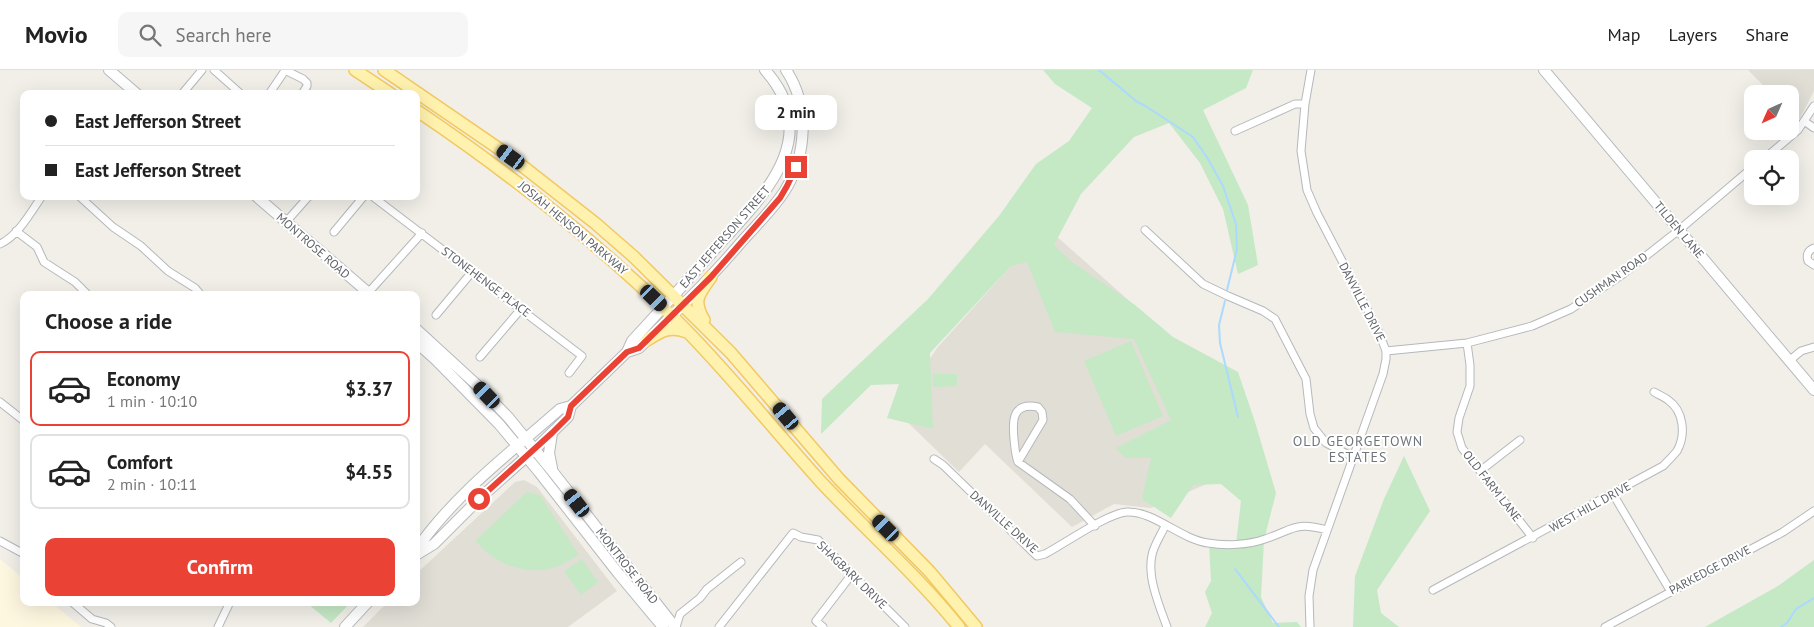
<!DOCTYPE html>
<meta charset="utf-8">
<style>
:root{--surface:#fff;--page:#f6f6f6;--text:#222;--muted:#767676;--line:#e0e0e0;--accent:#ea4335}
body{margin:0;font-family:"PT Sans",sans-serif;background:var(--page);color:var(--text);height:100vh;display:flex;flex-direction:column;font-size:19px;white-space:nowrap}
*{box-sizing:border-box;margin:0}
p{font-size:16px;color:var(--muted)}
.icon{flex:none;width:28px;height:28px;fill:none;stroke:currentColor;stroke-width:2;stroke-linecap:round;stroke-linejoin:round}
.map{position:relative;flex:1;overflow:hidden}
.drawer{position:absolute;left:20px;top:221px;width:400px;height:315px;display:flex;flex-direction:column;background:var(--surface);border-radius:10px;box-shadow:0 5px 20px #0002}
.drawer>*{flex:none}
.hud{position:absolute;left:20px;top:20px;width:400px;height:110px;border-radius:10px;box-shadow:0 5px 20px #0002;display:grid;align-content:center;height:110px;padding:0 25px;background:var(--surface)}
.needle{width:32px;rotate:225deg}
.tools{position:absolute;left:1744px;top:15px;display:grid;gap:10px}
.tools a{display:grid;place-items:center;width:55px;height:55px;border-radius:10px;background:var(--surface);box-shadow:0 5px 20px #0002;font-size:25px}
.end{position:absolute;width:22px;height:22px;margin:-11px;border:6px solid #ea4335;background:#fff;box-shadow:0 0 0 2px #fff}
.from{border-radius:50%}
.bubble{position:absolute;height:35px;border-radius:10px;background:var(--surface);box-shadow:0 5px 20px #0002;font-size:16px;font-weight:700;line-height:35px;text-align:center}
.car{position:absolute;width:15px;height:30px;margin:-15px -8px;border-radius:6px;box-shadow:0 0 4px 1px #0007;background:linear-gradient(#222 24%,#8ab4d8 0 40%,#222 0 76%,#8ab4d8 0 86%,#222 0)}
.hud b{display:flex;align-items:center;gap:18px;height:48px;font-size:19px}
.hud b+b{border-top:1px solid var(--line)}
.hud i{width:12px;height:12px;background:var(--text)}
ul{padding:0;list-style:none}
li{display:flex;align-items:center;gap:15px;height:75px;margin:0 10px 8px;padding:0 15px;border:2px solid var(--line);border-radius:10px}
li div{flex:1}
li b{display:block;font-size:19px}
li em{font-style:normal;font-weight:700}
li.selected{border-color:var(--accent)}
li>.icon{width:45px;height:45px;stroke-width:1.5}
h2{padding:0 25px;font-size:22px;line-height:60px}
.button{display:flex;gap:10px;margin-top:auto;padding:10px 25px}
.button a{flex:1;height:58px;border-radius:10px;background:var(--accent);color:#fff;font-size:20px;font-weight:700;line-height:58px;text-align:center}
header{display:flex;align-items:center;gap:30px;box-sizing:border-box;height:70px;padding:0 25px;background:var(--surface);border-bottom:1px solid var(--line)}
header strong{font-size:24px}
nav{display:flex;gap:28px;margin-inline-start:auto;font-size:18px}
.search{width:350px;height:45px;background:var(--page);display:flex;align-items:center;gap:12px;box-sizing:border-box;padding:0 18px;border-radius:10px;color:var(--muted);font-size:19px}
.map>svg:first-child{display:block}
.commercial{fill:#fef7e0}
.education{fill:#e1ded6}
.green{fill:#c5e8c5}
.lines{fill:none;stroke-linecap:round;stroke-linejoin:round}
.stream{stroke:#aadaff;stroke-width:2}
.street-casing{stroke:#b5b8bc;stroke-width:9}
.secondary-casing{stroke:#b6babf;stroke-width:12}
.primary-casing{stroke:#f2c960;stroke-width:14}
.street{stroke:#fff;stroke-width:7}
.secondary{stroke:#fff;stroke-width:10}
.primary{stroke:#fff2af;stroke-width:11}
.route{stroke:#ea4335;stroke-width:6}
.labels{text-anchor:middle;stroke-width:4;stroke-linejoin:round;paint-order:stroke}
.street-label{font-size:12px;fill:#5f6368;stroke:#fff}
.neighbourhood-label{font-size:14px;letter-spacing:1px;fill:#70757a;stroke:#fff}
</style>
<header>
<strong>Movio</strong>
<div class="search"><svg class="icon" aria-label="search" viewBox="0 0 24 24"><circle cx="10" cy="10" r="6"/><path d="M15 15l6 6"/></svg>Search here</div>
<nav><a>Map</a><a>Layers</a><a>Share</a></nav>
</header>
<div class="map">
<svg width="1814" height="557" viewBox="0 0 1814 557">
<rect width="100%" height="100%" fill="#f1efe8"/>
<path class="commercial" d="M0,489l24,20v23l28,1 29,24h-81z"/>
<path class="education" d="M1748,0h66v21l-15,29 -9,-9v-17h-18z
M1046,157l185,164 -1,83 -79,34 -37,-4 -42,23 -87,-83 -26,28 -63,-61 41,-63z
M524,410l13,7 80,104 -49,36h-205l24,-24 29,-1v-28l99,-92z"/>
<path class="green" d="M1043,0h210l-7,18 -43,22 45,95 10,60 -20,9 -15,-65 -23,-46 -31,-40 -35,14 -53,57 -27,51 18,17 63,43 38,32 65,35 17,50 21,71 -12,47 -3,57 12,26 24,-1 4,5h-96l7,-14 -7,-21 6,-11 -2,-38 27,1 5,-43 -20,-17 -28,1 -22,33 -29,-19 9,-41h-26l-9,-10 55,-28 -37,-81 -79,-7 -28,-70 -16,4 -81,87 3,76 -46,-11 12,-34 -28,1 -50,49 1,-35 106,-100 71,-83 37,-52 33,-23 23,-33 -37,-24z
M1131,271l32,75 -47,20 -32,-75z
M933,304h24v12l-24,1z
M1404,386l26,55 -53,79 4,23 18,14h-46l2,-51 29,-77z
M527,422l13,3 39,60c-6,3 -12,7 -18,10 -20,10 -50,5 -68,-8 -7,-4 -12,-11 -18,-16z
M582,489l16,23 -17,13 -17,-24z
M1814,490v67h-109l73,-41z
M307,533h43l-19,20z"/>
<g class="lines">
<path class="stream" d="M1099,0l37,31 11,6 46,30 15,22 15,27 13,38 1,25 -10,41
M1225,231l-6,24 1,18 18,74
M1235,499l44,58
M1781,557l6,-4 9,-14 18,-11"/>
<defs>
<path id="street" d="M214,0l27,24
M182,24l20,-24
M269,24l15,-22 3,-1 16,8 4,4v3l-5,8
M1804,51l10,7
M1235,61l60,-27h10
M1764,89l34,-29 16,-24
M79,126l34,31 28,19 27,25 27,17 6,7
M372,126l210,160 -13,17
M286,152l23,-26
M1145,160l58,54 25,12 35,15 12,8 31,60 4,35 4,14 12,15 27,14
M16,161l21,16 7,15 31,20 13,13
M334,162l30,-36
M0,174c18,-8 31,-32 42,-48
M1814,178c-6,2 -8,7 -6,13l6,4
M368,223l54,-60
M436,245l36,-43
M1467,273l3,22v21l-11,32 -2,14 5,16 71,90
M1386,281l81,-8 65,-17 39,-17 52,-35 56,-44 73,-62
M480,287l41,-48
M1789,291l12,-10 13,-4
M0,332l24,19
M934,389l9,6 94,91 8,-2c19,-10 63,-41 82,-42 27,-1 53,27 81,31 18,3 40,2 57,-4 28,-9 29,-18 62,-9
M1018,392l25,-42 -1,-8 -4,-5c-25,-5 -26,12 -24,32 1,9 1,15 4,23l52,37 25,27
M1480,401l40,-31
M1613,424l58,98
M1165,456c-4,9 -11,19 -13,29 -5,22 7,50 15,72
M0,471l24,13
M1433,520l230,-124c5,-5 10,-10 14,-15 9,-16 7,-40 -9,-51 -4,-3 -9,-5 -14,-8
M72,532l20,17 14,4 5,4
M218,557l12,-25
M676,557l4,-13 20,-16 7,-9 34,-27
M719,557l74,-94 8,4 17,3 87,87
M823,557l-7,-6 36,-47
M1310,557l-1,-31 4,-26 70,-196 3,-15v-8l-8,-21 -61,-117 -10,-23 -6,-39 4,-47 6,-34
M1605,557l178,-95 31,-21"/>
<path id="secondary" d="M109,0l28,24
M1544,0l270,320
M256,126l115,99
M416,259l61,56 31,32 45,55 122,155
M416,272l19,17 64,65 40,48 79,101 45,54
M627,282l12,-4c34,-33 67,-65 98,-101 15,-18 34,-35 47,-55 23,-36 26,-86 2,-122
M552,363l-3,20 3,15
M416,480c39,-56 94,-97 144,-141l11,-3 56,-54 5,-11c28,-30 56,-61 84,-93 45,-50 110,-110 49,-178
M416,485l18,-11 45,-45 56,-50 33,-32 3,-11
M345,557l23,-25"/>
<path id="primary" d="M355,0l36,24
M384,0l127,87 84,66 39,34 97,96 108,126 91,93 46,55
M416,40c92,62 180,131 259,209 52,51 97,109 146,163 46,49 96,93 138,145
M704,250c-12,-20 -5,-26 7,-43
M647,270c16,-10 23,-14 40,-8"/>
</defs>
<use href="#street" class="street-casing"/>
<use href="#secondary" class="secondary-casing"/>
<use href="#primary" class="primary-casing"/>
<use href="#street" class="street"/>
<use href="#secondary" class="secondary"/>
<use href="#primary" class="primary"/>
</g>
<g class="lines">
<path class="route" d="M479,429l73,-66 16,-16 3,-11 56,-54 12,-4 72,-71 69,-79 7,-12 9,-19"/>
</g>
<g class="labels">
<g class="street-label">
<text transform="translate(573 158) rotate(40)" y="4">JOSIAH HENSON PARKWAY</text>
<text transform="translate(1679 160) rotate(50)" y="4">TILDEN LANE</text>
<text transform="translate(725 167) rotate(-49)" y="4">EAST JEFFERSON STREET</text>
<text transform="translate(313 176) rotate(41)" y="4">MONTROSE ROAD</text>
<text transform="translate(1611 210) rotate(-35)" y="4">CUSHMAN ROAD</text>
<text transform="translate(486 212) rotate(37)" y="4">STONEHENGE PLACE</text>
<text transform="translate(1362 232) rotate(63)" y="4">DANVILLE DRIVE</text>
<text transform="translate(1492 416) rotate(52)" y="4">OLD FARM LANE</text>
<text transform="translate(1590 437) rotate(-29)" y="4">WEST HILL DRIVE</text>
<text transform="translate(1004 452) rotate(42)" y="4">DANVILLE DRIVE</text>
<text transform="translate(627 496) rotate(52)" y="4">MONTROSE ROAD</text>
<text transform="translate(1710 500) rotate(-28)" y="4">PARKEDGE DRIVE</text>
<text transform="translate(852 505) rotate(44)" y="4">SHAGBARK DRIVE</text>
</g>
<g class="neighbourhood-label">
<text x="1358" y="376">OLD GEORGETOWN<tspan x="1358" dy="16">ESTATES</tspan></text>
</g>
</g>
</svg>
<div class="tools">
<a><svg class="needle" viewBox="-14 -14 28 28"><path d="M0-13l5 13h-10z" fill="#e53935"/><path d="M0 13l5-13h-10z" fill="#767676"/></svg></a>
<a><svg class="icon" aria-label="locate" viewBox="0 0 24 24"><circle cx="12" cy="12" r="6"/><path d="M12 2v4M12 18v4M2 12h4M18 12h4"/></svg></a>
</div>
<i class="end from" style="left:479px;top:429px"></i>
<i class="end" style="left:796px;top:97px"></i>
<div class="bubble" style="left:755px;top:25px;width:82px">2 min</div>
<i class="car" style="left:511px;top:87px;rotate:306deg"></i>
<i class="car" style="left:654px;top:228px;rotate:134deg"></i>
<i class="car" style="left:487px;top:325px;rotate:316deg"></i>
<i class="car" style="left:786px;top:346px;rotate:320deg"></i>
<i class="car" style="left:577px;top:433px;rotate:322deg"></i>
<i class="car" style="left:886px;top:458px;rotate:315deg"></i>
<div class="hud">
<b><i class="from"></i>East Jefferson Street</b>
<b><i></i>East Jefferson Street</b>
</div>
<section class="drawer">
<h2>Choose a ride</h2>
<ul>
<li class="selected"><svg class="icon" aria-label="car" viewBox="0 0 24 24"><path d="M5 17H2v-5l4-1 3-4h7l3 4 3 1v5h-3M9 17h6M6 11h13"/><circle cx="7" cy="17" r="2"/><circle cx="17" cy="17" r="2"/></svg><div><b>Economy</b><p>1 min · 10:10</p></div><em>$3.37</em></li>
<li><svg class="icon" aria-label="car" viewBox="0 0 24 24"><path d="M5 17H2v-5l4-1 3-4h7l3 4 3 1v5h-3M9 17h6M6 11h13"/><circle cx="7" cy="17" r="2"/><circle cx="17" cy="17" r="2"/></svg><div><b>Comfort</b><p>2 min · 10:11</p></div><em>$4.55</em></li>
</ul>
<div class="button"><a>Confirm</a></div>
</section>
</div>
